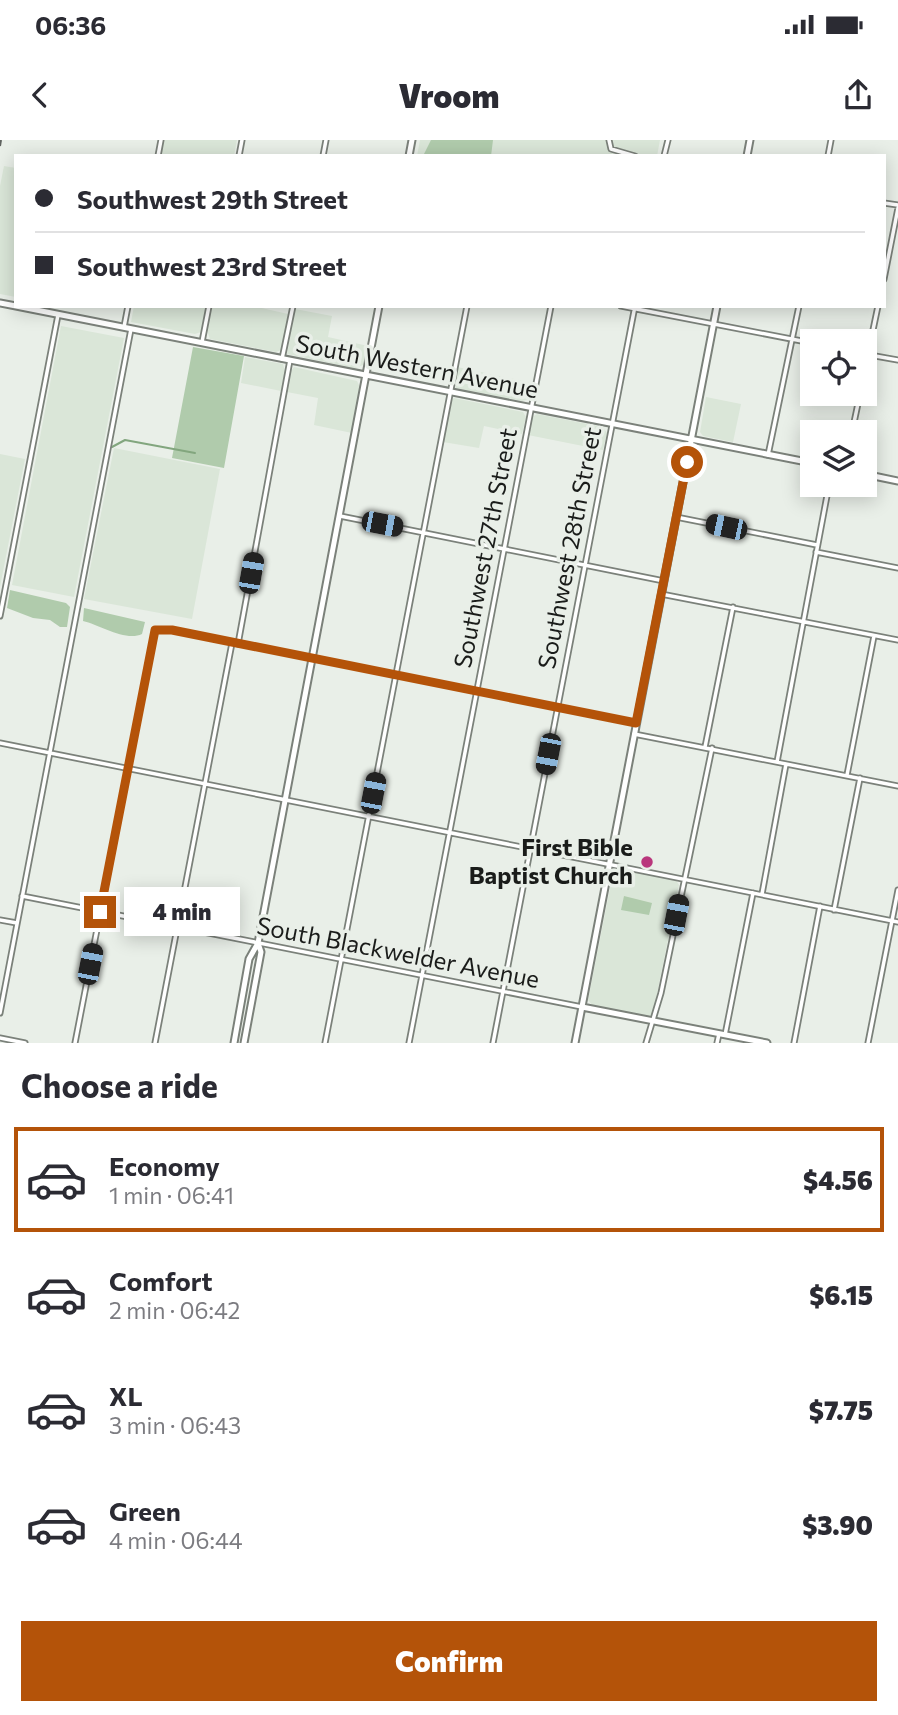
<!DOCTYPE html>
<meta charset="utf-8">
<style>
:root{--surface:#fff;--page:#f2f2f3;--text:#2b2b33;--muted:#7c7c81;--line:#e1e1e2;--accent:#b45309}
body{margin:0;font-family:Commissioner,sans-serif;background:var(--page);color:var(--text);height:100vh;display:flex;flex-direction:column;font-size:26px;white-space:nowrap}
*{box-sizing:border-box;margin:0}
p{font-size:23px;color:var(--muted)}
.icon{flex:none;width:38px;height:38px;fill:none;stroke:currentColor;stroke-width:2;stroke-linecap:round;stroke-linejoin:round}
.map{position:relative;height:903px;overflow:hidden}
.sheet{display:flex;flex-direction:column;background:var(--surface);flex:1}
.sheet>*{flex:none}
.banner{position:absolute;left:14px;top:14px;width:872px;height:154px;border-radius:0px;box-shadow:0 4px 18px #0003;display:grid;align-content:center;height:154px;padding:0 21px;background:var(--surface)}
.tools{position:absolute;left:800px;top:189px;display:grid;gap:14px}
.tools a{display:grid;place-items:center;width:77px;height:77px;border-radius:0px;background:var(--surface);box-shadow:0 4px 18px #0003;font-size:35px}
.end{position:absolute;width:32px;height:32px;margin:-16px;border:9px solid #b45309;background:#fff;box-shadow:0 0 0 4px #fff}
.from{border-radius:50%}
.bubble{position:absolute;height:49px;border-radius:0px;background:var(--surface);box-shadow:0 4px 18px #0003;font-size:23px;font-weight:800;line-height:49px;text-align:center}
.car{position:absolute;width:21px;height:42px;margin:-21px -10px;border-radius:9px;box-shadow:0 0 5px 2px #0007;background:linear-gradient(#222 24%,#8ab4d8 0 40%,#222 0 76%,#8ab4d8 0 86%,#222 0)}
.banner b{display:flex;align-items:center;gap:24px;height:66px;font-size:26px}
.banner b+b{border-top:2px solid var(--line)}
.banner i{width:18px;height:18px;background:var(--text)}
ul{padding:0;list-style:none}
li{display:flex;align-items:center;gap:21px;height:105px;margin:0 14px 10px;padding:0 7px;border:4px solid transparent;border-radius:0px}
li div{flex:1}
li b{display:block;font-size:26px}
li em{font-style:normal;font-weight:800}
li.active{border-color:var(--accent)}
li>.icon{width:63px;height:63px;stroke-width:1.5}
h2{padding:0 21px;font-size:32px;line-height:84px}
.action{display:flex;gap:14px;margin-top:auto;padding:14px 21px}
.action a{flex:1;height:80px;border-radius:0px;background:var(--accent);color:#fff;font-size:28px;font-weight:800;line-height:80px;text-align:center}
.status{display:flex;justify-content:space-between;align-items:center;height:49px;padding:0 35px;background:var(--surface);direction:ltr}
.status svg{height:19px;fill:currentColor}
header{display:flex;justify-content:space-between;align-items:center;height:91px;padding:0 21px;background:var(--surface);font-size:32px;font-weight:800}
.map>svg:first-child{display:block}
.built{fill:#dae6d8}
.green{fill:#b0cbac}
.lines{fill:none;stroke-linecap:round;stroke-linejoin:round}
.stream{stroke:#82a67e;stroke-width:2}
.street-casing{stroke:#7b817a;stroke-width:7}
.secondary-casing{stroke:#7b817a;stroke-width:9}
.street{stroke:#fff;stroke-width:3.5}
.secondary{stroke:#fff;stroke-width:5}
.rail{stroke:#606460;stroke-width:2;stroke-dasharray:10 5;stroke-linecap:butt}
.route{stroke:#b45309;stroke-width:9}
.poi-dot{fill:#b9367c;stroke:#e9efe8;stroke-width:2.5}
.labels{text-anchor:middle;stroke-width:7;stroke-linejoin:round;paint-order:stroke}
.street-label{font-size:24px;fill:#1a1c1a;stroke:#e9efe8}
.poi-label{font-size:24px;font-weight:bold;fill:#1a1c1a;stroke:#e9efe8;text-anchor:end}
</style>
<div class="status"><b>06:36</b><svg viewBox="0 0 49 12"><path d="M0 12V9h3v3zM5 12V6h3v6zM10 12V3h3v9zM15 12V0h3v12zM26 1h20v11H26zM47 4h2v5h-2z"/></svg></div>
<header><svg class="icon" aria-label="back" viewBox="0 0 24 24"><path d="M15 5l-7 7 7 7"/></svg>Vroom<svg class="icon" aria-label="share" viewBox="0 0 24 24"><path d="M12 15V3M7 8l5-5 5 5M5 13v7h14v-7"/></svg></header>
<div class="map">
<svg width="898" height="903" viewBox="0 0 898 903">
<rect width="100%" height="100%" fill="#e9efe8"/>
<path class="built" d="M162,0h75l-3,16h-74z
M420,0h240l-3,16h-240z
M4,26l12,2v129l-16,-3v-108z
M134,166h72l-5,26 -6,2 -64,-12z
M212,166h41l35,8 -7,36 -5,2 -66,-13 -3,-9z
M295,169l37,7 -4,21 40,9 -5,19 -8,3 -68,-14z
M61,186l63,12 -50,259 -62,-12z
M245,217l38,7 2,7 -4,20 -40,-8z
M294,227l63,14 3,6 -8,46 -38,-8 4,-27 -31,-6 3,-20z
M457,227l76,16 -4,16 -7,2 -66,-13 -2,-7z
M706,257l35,7 -8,38 -30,-6 -3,-4z
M454,258l69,14 3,5 -4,17 -38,-8 -5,22 -36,-6 7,-40z
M537,274l66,13 4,6 -4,17 -75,-15 3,-17z
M114,308l106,21 -28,150 -108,-20z
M0,314l25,5 -25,128z
M619,729l57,11 3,5 -26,129 -6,3 -54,-11 -5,-6 25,-127z"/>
<path class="green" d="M431,0h62l-2,16h-68z
M193,207l51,9 -20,112 -52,-10z
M10,450l56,13 4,4 -3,20h-7l-10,-7 -17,-2 -26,-10z
M84,468l61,14 -3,12c-16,8 -42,-9 -59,-13z
M624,756l28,7 -3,12 -28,-5z"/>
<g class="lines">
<path class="stream" d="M112,307l13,-7 70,13"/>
<defs>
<path id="street" d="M609,0l2,9 24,7
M158,16l3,-16
M239,16l3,-16
M323,16l3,-16
M664,16l4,-16
M828,16l3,-16
M884,63l14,2
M884,139l14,-71
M621,166l191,37
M124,187l4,-21
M202,202l7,-36
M864,214l34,6
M282,219l11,-53
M864,233l14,-67
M852,292l8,-38
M768,315l31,-149
M340,376l324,65
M676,377l141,28
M816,412l82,16
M661,454l237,46
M0,476l58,-301
M238,504l52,-284
M634,594l264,52
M0,603l898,179
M705,607l28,-140
M777,622l52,-277
M847,635l27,-139
M762,754l24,-130
M22,756l560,111
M834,770l26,-132
M0,780l17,3
M0,873l131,-684
M725,895l28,-142
M0,898l25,5
M75,903l80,-413h17l464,93
M155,903l77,-400
M325,903l142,-737
M409,903l142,-737
M493,903l142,-737
M646,903l15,-50 51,-245
M717,903l2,-9
M794,903l26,-137
M868,903l30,-153"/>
<path id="secondary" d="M409,16l3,-16
M747,16l3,-16
M0,163l16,3
M16,166l796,157
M864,334l34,7
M582,867l185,36
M234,903l15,-84 9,-16
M244,903l17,-91 -3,-9 121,-637
M575,903l142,-737"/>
</defs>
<use href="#street" class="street-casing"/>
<use href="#secondary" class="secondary-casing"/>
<use href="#street" class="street"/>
<use href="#secondary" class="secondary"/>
<path class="rail" d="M0,6l1,-6"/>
</g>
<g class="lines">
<path class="route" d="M100,772l55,-282h17l464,93 51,-261"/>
</g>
<circle class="poi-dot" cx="647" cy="722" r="7"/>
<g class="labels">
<g class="street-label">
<text transform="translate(417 227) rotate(11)" y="8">South Western Avenue</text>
<text transform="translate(486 408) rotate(-79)" y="8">Southwest 27th Street</text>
<text transform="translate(570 408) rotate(-79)" y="8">Southwest 28th Street</text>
<text transform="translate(398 813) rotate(11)" y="8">South Blackwelder Avenue</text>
</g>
<g class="poi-label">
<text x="633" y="716">First Bible<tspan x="633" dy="28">Baptist Church</tspan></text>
</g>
</g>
</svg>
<div class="tools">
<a><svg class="icon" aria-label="locate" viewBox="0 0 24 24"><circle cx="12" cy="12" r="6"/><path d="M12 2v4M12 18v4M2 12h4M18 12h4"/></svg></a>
<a><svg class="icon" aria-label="layers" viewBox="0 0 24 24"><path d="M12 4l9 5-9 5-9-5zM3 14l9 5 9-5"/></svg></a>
</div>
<i class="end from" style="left:687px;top:322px"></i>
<i class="end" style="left:100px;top:772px"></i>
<div class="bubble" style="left:124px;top:747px;width:116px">4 min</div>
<i class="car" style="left:382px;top:384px;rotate:101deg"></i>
<i class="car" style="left:726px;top:387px;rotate:282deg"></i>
<i class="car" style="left:251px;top:433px;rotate:10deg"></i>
<i class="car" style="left:548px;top:614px;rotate:191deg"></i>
<i class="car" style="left:373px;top:653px;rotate:11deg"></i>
<i class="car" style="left:676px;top:775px;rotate:11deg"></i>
<i class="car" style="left:90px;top:824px;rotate:11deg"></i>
<div class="banner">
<b><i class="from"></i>Southwest 29th Street</b>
<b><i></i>Southwest 23rd Street</b>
</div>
</div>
<section class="sheet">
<h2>Choose a ride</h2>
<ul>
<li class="active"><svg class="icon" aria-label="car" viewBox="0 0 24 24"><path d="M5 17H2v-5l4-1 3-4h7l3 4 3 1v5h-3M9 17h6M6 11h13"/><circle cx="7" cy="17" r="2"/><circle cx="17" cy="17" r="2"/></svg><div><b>Economy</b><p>1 min · 06:41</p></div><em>$4.56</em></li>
<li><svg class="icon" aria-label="car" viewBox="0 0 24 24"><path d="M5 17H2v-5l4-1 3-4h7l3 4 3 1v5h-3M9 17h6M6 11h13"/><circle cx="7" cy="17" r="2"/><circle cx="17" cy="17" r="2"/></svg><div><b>Comfort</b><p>2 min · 06:42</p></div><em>$6.15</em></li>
<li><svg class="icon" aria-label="car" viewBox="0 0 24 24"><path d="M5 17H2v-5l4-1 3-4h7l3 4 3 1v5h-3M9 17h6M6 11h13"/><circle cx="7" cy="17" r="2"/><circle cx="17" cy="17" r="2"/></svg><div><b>XL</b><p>3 min · 06:43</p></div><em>$7.75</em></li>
<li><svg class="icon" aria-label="car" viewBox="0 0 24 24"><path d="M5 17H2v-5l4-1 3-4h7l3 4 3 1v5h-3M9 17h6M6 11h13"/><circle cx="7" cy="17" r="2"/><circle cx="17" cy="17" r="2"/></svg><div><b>Green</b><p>4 min · 06:44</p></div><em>$3.90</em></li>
</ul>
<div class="action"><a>Confirm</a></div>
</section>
